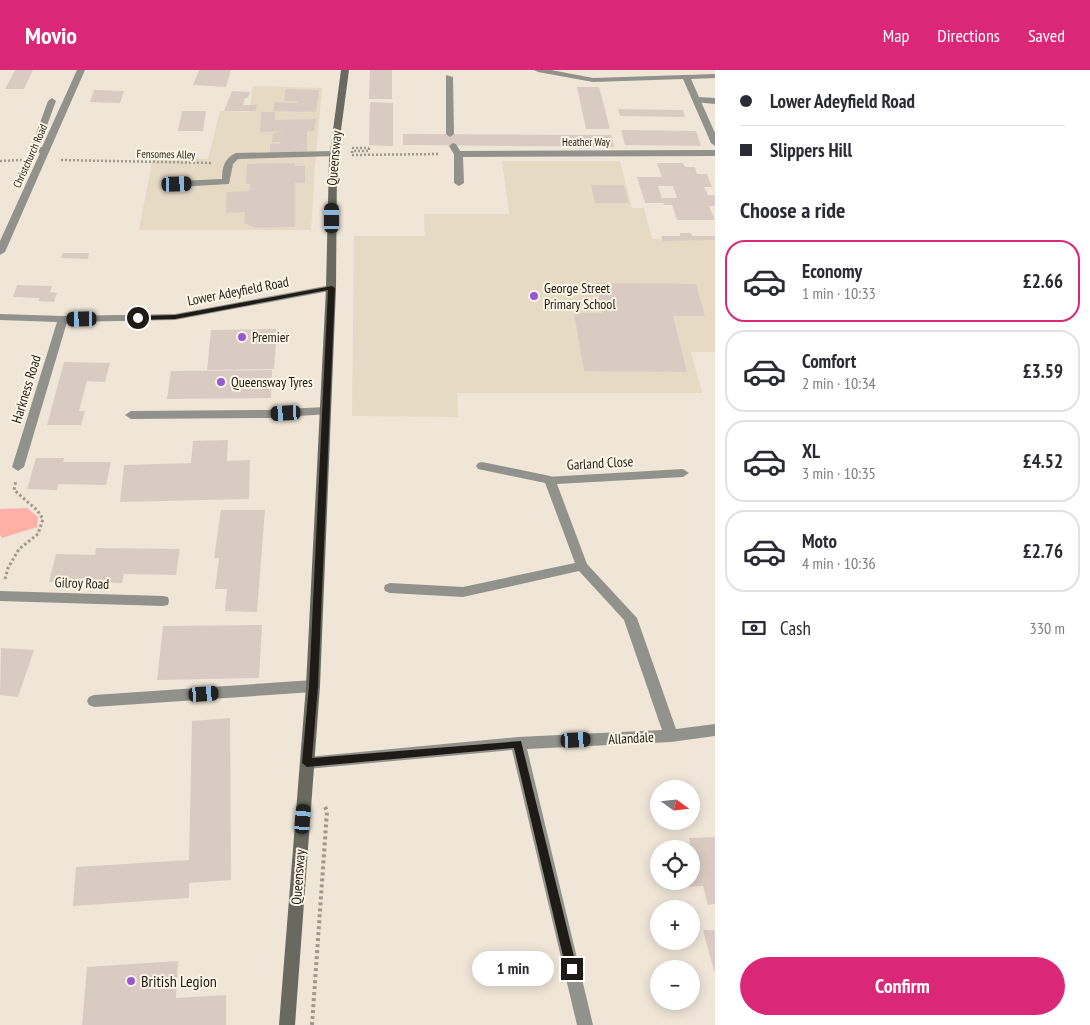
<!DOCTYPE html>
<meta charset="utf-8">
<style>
:root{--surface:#fff;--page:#f7f7f7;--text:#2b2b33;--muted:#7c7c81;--line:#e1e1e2;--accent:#db2777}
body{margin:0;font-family:"PT Sans Narrow",sans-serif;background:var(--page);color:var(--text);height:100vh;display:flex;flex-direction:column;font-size:19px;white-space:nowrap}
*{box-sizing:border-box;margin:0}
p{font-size:16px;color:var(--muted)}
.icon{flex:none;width:28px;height:28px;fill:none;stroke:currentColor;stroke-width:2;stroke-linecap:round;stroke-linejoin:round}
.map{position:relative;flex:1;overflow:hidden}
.side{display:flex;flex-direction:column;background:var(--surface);width:375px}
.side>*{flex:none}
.banner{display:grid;align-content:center;height:110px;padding:0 25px;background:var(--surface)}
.needle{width:32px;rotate:105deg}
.buttons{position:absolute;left:650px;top:710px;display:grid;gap:10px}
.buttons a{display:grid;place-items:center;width:50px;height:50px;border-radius:50%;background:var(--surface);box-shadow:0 2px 12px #0003;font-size:25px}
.end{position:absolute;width:22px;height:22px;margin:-11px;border:6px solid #1e1b16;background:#fff;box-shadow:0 0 0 2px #fff}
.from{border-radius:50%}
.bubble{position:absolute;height:35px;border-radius:18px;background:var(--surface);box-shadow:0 2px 12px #0003;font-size:16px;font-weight:800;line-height:35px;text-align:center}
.car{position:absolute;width:15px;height:30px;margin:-15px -8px;border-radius:6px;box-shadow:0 0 4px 1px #0007;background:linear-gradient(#222 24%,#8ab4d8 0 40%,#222 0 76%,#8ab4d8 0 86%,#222 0)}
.banner b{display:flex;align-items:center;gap:18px;height:48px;font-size:19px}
.banner b+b{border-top:1px solid var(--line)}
.banner i{width:12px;height:12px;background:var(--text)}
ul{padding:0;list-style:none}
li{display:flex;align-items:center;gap:15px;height:82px;margin:0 10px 8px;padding:0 15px;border:2px solid var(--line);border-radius:20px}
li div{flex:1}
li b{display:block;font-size:19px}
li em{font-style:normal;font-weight:800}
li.selected{border-color:var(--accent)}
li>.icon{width:45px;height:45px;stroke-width:1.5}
h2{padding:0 25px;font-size:22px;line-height:60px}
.pay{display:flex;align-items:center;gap:12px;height:55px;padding:0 25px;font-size:19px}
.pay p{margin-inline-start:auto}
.primary-button{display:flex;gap:10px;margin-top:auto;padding:10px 25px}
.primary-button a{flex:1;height:58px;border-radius:30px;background:var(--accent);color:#fff;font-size:20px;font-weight:800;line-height:58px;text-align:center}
header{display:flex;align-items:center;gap:30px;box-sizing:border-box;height:70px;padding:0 25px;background:var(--accent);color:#fff}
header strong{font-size:24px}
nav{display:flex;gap:28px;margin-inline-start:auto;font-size:18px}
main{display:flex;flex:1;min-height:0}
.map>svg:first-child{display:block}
.built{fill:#e6dac5}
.green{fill:#feb0a6}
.building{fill:#dacbc2;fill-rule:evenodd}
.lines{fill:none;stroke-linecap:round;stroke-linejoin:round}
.path-far2{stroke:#9f988e;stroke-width:2.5;stroke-dasharray:2 2;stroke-linecap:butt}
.path-far1{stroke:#9f988e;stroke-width:3;stroke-dasharray:2.5 2.5;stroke-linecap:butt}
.path{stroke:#9f988e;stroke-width:4;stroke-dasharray:3 3;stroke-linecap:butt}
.lane{fill:#91928b;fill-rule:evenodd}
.street{fill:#91928b;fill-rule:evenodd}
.secondary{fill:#696960;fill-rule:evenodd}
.route{fill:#1e1b16}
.poi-dot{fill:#9659cf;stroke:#fcf4e5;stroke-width:2}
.labels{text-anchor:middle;stroke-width:4;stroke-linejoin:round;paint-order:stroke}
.far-street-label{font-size:11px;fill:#1e1b16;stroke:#fcf4e5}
.street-label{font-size:14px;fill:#1e1b16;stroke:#fcf4e5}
.poi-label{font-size:14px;fill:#1e1b16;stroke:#fcf4e5;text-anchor:start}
.near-poi-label{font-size:16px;fill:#1e1b16;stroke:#fcf4e5;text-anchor:start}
</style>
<header>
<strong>Movio</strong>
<nav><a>Map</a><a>Directions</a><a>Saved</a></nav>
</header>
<main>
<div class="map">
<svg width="715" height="955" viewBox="0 0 715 955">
<rect width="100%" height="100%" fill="#efe6d8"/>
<path class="built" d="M253,16l69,2 -7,78 -4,64h-172l14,-73 55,2 12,-48 29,1z
M502,91h118l12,47h12l8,31 63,1v112h-24l11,41h-245l1,24 -106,-1 2,-180h71l-1,-22h85z"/>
<path class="green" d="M27,438l11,9 -1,10 -35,11 -2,-3v-26z"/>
<path class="building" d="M15,0h18l-9,19h-19z
M199,0h32l-5,17 -33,-2z
M370,0h22v29h-23z
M577,17h22l11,42h-24z
M286,19l33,1 -3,22 -43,-1 2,-9 22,1v-2h-13z
M94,20l30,1 -4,12 -30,-1z
M232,21l18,1 -2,6h-3l-2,7h14l-1,6h-32z
M370,32l23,1v43l-24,-1z
M618,39l65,1 2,7 -65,-1z
M182,41h24l-3,20h-25z
M261,42h14v8l41,-1 -2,12h-7v22l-37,1v-10h10v-2h-8l1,-9 11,-2 -24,1z
M621,60l75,1 5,15 -76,-1z
M403,64l208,1 3,12 -211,-2z
M294,93l1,3h10v17h-10v44l-39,1 -12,-5 1,-11 -19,1 1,-21 23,-1v-7h-4l1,-20z
M657,93h26l2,4h10l2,7h10l5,13h-8l4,8h7v11h-6l6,14h-38l-5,-15h-8l-1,-2h-18l-8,-26h25zM658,116h15l4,12h-15z
M591,115h33l5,18h-34z
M680,163h11l1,3h23v4l-52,1 -2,-5h19z
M63,183h26l-1,6 -27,-1z
M596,213l100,1 9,32h-32l14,56 -103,-1 -10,-58h28z
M17,215l35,1 -2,6 7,1 -3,9 -16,-1 2,-3 -27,-1z
M277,259l-3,40 -67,1 4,-40z
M64,292l46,1 -5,19 -18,-1 -8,30h6l-4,14h-34z
M272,300l-1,28 -104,1 4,-28z
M228,370l-1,21 23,-1 -1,39 -129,3 4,-37 67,-2 2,-22z
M36,388h28l-1,4h48l-5,23 -48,-1 -1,6 -30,-1z
M221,440h44l-8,102 -32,-1 2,-22h-12l4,-31h-5z
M96,478l84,1 -4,26 -52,-1 -2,9 -33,-1v-4h-8l-1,4h-31l7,-28 39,1z
M262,555l-3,53 -102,2 6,-54z
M1,578l33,2 -16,47 -18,-2z
M230,648l1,162 -42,3v15l-116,8 3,-39 113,-7 3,-139z
M715,767v67l-7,1 -5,-19 -17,1 -2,-6h7l1,-29 -3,-14z
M703,860h12v41h-1z
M178,891l-2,37 50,-3v30h-144l5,-58z"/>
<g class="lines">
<path class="path-far2" d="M352,78h17
M369,78v3h-17v4l88,-1
M61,90l151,3
M0,91l22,-1"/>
<path class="path-far1" d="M5,509l3,-11 11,-19 19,-15 5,-15 -6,-9 -23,-20 2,-10"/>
<path class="path" d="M312,955l15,-214 -2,-4"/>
<path class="lane" d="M446,5l7,2 1,57 -4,3 -4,-3z
M698,27l17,1v6l-20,-2v-4z
M453,73l3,1 6,10 -1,2h-6l-6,-10z
M333,81l3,1v4l-98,3 -5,5 -4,20 -52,3 -5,-3 5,-3 45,-2c0,-11 2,-21 14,-26z
M325,337l4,1 2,3 -2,3 -62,4 -136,1 -6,-4 6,-4 136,-1z
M482,392l68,14 6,4 -6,4 -72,-15 -2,-3 2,-3z
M313,610l5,2 2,4 -2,4 -5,2 -219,15 -5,-2 -2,-4 2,-4 5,-2z"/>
<path class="street" d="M77,0h8l-80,182 -5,3v-14l40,-88 -10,-3 18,-49 4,-3 4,3 -17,46h3z
M534,0h17l42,8 122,-4v4l-24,1 24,54v13l-4,-3 -28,-64 -90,3 -55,-10z
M715,80v6l-252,1 1,26 -5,3 -5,-3v-29l4,-3z
M331,215l5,3 -1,2 -160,30 -108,2 -43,145 -6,4 -6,-4 45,-145 -57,-2v-6l63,2 112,-2z
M683,399l6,4 -6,4 -126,7 30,80 50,54 39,111 39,-5v12l-44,6 -144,7 66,276h-16l-65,-275 -205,19 -5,-2 -2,-4 2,-4 5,-2 211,-20 144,-7 -38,-110 -45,-49 -116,26 -73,-4 -5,-2 -1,-3 1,-3 5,-2 73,4 112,-24 -31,-83 2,-3z
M0,521l163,5 5,1 1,4 -1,4 -5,1 -163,-5z"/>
<path class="secondary" d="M341,0h8l-12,90 -1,128 -16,398 -25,339h-16l27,-339 20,-398 3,-128z"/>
</g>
<path class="route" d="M332,216l3,2 -17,398 -6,72 209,-17 56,228 -2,3 -3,2 -4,-2 -2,-3 -52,-221 -207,19 -5,-4 7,-77 19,-396 -153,29 -37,1 -3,-2 3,-2 37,-1z"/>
<g class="poi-dot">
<circle cx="534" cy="226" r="5"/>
<circle cx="242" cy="267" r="5"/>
<circle cx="221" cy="312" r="5"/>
<circle cx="131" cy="911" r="5"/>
</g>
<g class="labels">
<g class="far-street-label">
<text x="586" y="76">Heather Way</text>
<text transform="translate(166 84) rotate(1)" y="4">Fensomes Alley</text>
<text transform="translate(30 86) rotate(-66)" y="4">Christchurch Road</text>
</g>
<g class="street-label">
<text transform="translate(334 88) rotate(-85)" y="5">Queensway</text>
<text transform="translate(238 221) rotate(-11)" y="5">Lower Adeyfield Road</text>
<text transform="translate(26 319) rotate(-73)" y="5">Harkness Road</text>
<text transform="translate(600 393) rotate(-3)" y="5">Garland Close</text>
<text transform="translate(82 513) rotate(2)" y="5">Gilroy Road</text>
<text transform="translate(631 668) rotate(-3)" y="5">Allandale</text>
<text transform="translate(298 807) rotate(-86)" y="5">Queensway</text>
</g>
<g class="poi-label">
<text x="544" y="223">George Street<tspan x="544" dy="16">Primary School</tspan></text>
<text x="252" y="272">Premier</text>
<text x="231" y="317">Queensway Tyres</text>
</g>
<g class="near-poi-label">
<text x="141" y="917">British Legion</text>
</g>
</g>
</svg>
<div class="buttons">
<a><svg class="needle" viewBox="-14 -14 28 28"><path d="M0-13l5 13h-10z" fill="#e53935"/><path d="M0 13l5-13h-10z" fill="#7c7c81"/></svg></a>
<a><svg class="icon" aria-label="locate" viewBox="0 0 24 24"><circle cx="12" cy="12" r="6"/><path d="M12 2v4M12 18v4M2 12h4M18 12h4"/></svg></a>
<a>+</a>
<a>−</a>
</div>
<i class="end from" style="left:138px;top:248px"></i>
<i class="end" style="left:572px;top:899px"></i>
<div class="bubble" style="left:472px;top:881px;width:82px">1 min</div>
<i class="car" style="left:177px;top:114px;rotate:88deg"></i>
<i class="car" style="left:332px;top:148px;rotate:0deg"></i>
<i class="car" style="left:82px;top:249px;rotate:269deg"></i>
<i class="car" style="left:286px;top:343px;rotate:267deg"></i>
<i class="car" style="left:204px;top:624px;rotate:86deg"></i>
<i class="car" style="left:576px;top:670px;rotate:87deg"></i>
<i class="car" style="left:303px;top:749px;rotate:5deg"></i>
</div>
<section class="side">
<div class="banner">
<b><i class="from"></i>Lower Adeyfield Road</b>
<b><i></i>Slippers Hill</b>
</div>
<h2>Choose a ride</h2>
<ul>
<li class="selected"><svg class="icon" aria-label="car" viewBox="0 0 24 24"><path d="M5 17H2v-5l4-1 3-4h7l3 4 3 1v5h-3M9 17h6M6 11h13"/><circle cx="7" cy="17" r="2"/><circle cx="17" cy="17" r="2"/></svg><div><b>Economy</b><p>1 min · 10:33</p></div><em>£2.66</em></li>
<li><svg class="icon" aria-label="car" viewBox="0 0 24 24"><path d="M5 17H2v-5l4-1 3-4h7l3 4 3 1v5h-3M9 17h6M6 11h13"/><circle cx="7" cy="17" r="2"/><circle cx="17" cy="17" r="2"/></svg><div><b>Comfort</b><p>2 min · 10:34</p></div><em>£3.59</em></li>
<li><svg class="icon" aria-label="car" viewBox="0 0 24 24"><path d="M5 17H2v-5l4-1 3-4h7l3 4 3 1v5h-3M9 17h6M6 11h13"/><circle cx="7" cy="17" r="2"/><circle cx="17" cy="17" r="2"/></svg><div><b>XL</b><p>3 min · 10:35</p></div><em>£4.52</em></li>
<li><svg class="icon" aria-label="car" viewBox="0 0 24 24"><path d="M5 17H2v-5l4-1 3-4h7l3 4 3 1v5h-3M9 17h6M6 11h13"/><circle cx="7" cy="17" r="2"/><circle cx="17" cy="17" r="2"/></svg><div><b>Moto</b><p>4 min · 10:36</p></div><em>£2.76</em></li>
</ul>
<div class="pay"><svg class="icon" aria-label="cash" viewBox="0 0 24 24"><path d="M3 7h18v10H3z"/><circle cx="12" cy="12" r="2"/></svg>Cash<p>330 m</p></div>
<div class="primary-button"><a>Confirm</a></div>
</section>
</main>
